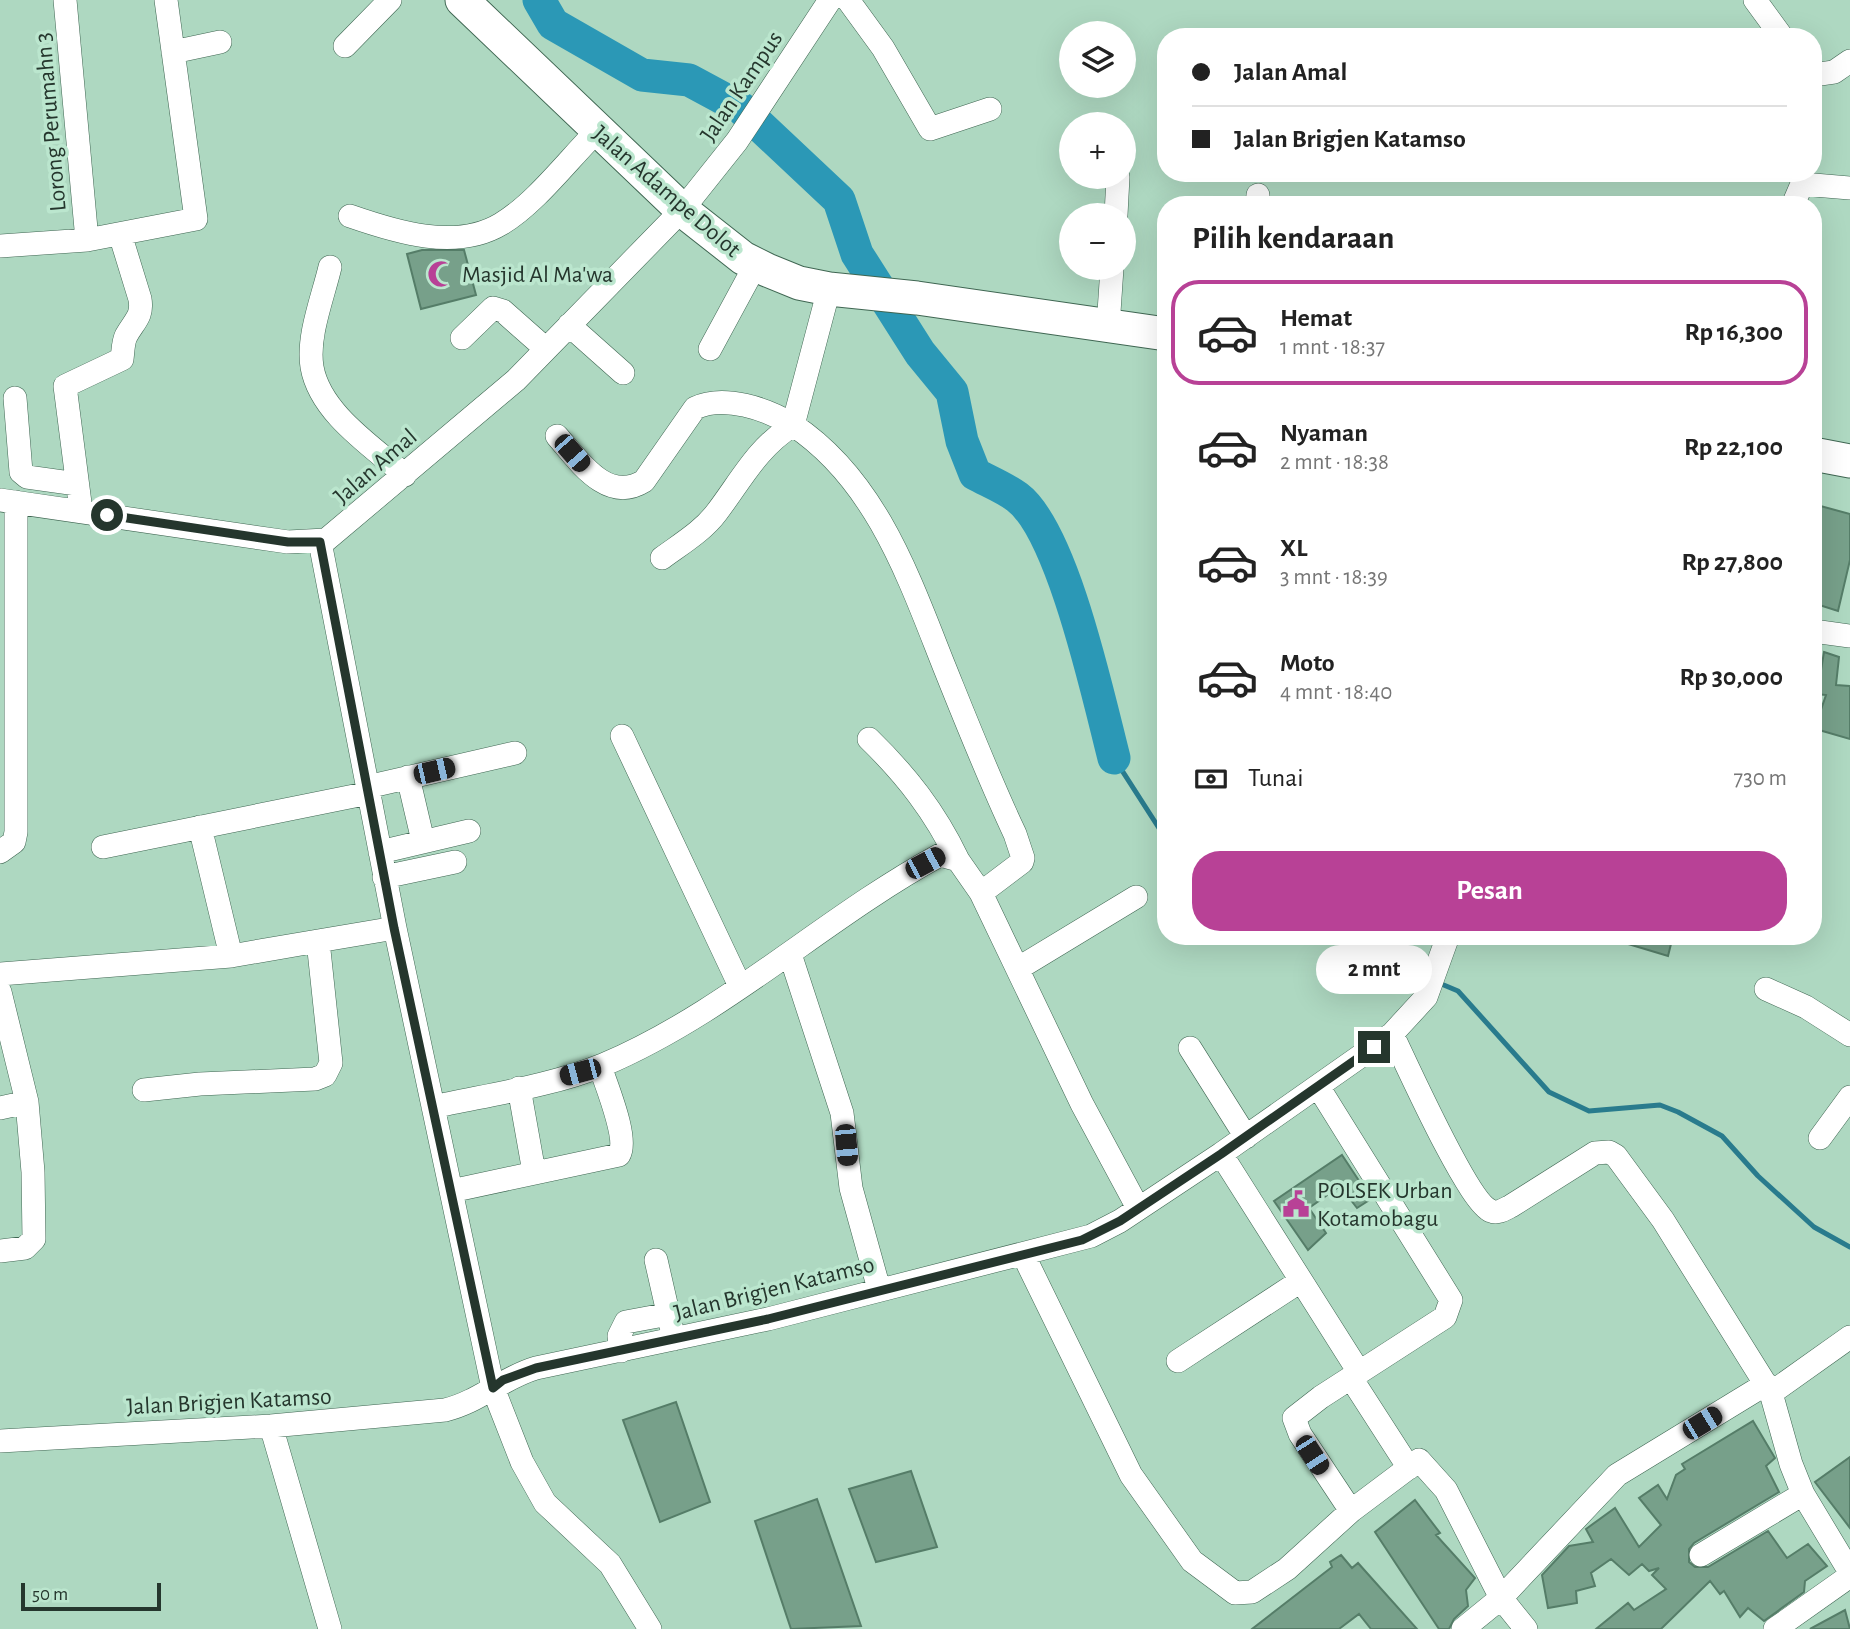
<!DOCTYPE html>
<html lang="id">
<meta charset="utf-8">
<style>
:root{--surface:#fff;--page:#f2f2f2;--text:#222;--muted:#767676;--line:#e0e0e0;--accent:#b84196}
body{margin:0;font-family:"Alegreya Sans",sans-serif;background:var(--page);color:var(--text);height:100vh;display:flex;flex-direction:column;font-size:26px;white-space:nowrap}
*{box-sizing:border-box;margin:0}
p{font-size:23px;color:var(--muted)}
.icon{flex:none;width:38px;height:38px;fill:none;stroke:currentColor;stroke-width:2;stroke-linecap:round;stroke-linejoin:round}
.map{position:relative;flex:1;overflow:hidden}
.panel{position:absolute;left:1157px;top:196px;width:665px;height:749px;display:flex;flex-direction:column;background:var(--surface);border-radius:28px;box-shadow:0 7px 28px #0002}
.panel>*{flex:none}
.banner{position:absolute;left:1157px;top:28px;width:665px;height:154px;border-radius:28px;box-shadow:0 7px 28px #0002;display:grid;align-content:center;height:154px;padding:0 35px;background:var(--surface)}
.buttons{position:absolute;left:1059px;top:21px;display:grid;gap:14px}
.buttons a{display:grid;place-items:center;width:77px;height:77px;border-radius:50%;background:var(--surface);box-shadow:0 7px 28px #0002;font-size:35px}
.scale{position:absolute;left:21px;bottom:18px;width:140px;box-sizing:border-box;padding-left:7px;border:4px solid #25362d;border-top:0;font-size:19px;line-height:24px;white-space:nowrap;color:#25362d;-webkit-text-stroke:5px #bbe6ce;paint-order:stroke}
.end{position:absolute;width:32px;height:32px;margin:-16px;border:9px solid #25362d;background:#fff;box-shadow:0 0 0 4px #fff}
.from{border-radius:50%}
.bubble{position:absolute;height:49px;border-radius:24px;background:var(--surface);box-shadow:0 7px 28px #0002;font-size:23px;font-weight:700;line-height:49px;text-align:center}
.car{position:absolute;width:21px;height:42px;margin:-21px -10px;border-radius:9px;box-shadow:0 0 5px 2px #0007;background:linear-gradient(#222 24%,#8ab4d8 0 40%,#222 0 76%,#8ab4d8 0 86%,#222 0)}
.banner b{display:flex;align-items:center;gap:24px;height:66px;font-size:26px}
.banner b+b{border-top:2px solid var(--line)}
.banner i{width:18px;height:18px;background:var(--text)}
ul{padding:0;list-style:none}
li{display:flex;align-items:center;gap:21px;height:105px;margin:0 14px 10px;padding:0 21px;border:4px solid transparent;border-radius:28px}
li div{flex:1}
li b{display:block;font-size:26px}
li em{font-style:normal;font-weight:700}
li.current{border-color:var(--accent)}
li>.icon{width:63px;height:63px;stroke-width:1.5}
h2{padding:0 35px;font-size:32px;line-height:84px}
.pay{display:flex;align-items:center;gap:18px;height:77px;padding:0 35px;font-size:26px}
.pay p{margin-inline-start:auto}
.primary-button{display:flex;gap:14px;margin-top:auto;padding:14px 35px}
.primary-button a{flex:1;height:80px;border-radius:28px;background:var(--accent);color:#fff;font-size:28px;font-weight:700;line-height:80px;text-align:center}
.map>svg:first-child{display:block}
.lines{fill:none;stroke-linecap:round;stroke-linejoin:round}
.stream{stroke:#297b8d;stroke-width:5}
.river{stroke:#2b98b6;stroke-width:33}
.building{fill:#77a08a;stroke:#557d68;stroke-width:2}
.minor-casing{stroke:#3f6652;stroke-width:24}
.highway-casing{stroke:#3f6652;stroke-width:35}
.minor{stroke:#fff;stroke-width:23}
.highway{stroke:#fff;stroke-width:33}
.route{stroke:#25362d;stroke-width:9}
.labels{text-anchor:middle;stroke-width:7;stroke-linejoin:round;paint-order:stroke}
.street-label{font-size:24px;fill:#25362d;stroke:#bbe6ce}
.poi-label{font-size:24px;fill:#25362d;stroke:#bbe6ce;text-anchor:start}
</style>
<div class="map">
<svg width="1850" height="1629" viewBox="0 0 1850 1629">
<rect width="100%" height="100%" fill="#aed8c1"/>
<g class="lines">
<path class="stream" d="M1114,758l52,81
M1327,936l100,41
M1439,983l19,8 91,101 40,19 71,-6 18,7 44,24 36,40 56,51 36,20"/>
<path class="river" d="M539,0l14,24 89,51 47,5 52,28 98,92 18,54 63,99 32,39 10,49 13,33c13,7 30,14 42,23 46,34 82,203 97,261"/>
</g>
<path class="building" d="M422,250h42l12,45 -55,14 -14,-55z
M1813,504l37,10v46l-12,51 -25,-8z
M1824,652l15,5 -3,28 14,1v53l-31,-9 1,-5 -4,-1 10,-29 -9,-1z
M1616,936h57l-5,20 -53,-16z
M1342,1155l29,44 -14,9 -17,-22 -31,22 17,25 -18,17 -34,-49z
M676,1402l34,100 -50,20 -37,-102z
M1753,1421l22,37 -9,8 13,26 -85,51 -5,6v13l6,5h13l60,-36 19,27 21,-14 19,22 -22,15 -1,11 -40,29 -16,-13 -8,9 -16,-26 -4,3 -10,-13 -49,48h-65l32,-26 6,7 32,-21 -14,-14 7,-7 -10,3 -7,-7 -13,11 -18,-16 -20,14 4,13 -19,5 1,12 -29,5 -6,-33 27,-29 24,-4 -7,-13 29,-21 24,39 22,-22 -22,-27 19,-13 9,14 9,-24 9,-6 -3,-5z
M1850,1457v71l-35,-46z
M911,1471l26,76 -61,15 -27,-73z
M817,1499l44,127 -70,3 -36,-108z
M1415,1500l25,33 -4,2 39,43 -9,12 2,16 -14,13 -5,10h-10l-64,-97z
M1341,1555l11,13 6,-5 59,66h-46l-12,-15 -20,15h-87l80,-62 -2,-5z
M1845,1610l5,19h-40z"/>
<g class="lines">
<defs>
<path id="minor" d="M65,0l22,240
M848,0l35,48 47,81 60,-20
M1755,0l27,37
M345,46l45,-46
M173,52l47,-10
M1813,75l21,-3 16,-11
M1257,205l1,-10
M1793,205l9,-21 48,4
M1116,215l2,-38
M350,216c46,16 106,35 151,8 34,-20 68,-65 96,-93
M0,246l87,-6 109,-21 -30,-219
M330,267c-7,30 -23,69 -18,100 8,46 60,79 93,108
M829,289l-36,136c83,55 116,153 151,241 23,57 45,113 71,168l8,24 -1,4 -41,31
M1109,312l3,-44
M569,325l54,48
M462,338l31,-30 10,3 43,38
M710,349l46,-85
M15,398l6,74 6,5 50,7
M557,436c22,25 50,68 87,45l51,-73c29,-14 72,1 98,17 -36,23 -51,54 -76,87 -14,19 -36,32 -55,46
M0,500l288,42 38,-2 190,-160 166,-170 55,-69 93,-141
M81,511l-16,-125 57,-27c1,-7 1,-17 4,-23 8,-15 17,-19 14,-37l-20,-65
M320,542l75,386 98,460 29,74 23,41 65,61 40,65
M1813,631l37,5
M622,736l118,250
M869,739c37,36 66,73 89,121
M408,777l15,64
M367,787l148,-34
M200,827l31,129
M103,847l266,-54
M0,852l14,-10 2,-10v-330
M380,852l89,-21
M384,877l71,-15
M790,954l52,159 9,75 28,101
M1019,968l117,-71
M0,974l231,-18 87,-15
M1766,989l40,18 44,28
M0,992l27,110 6,70 1,67 -9,9 -25,3
M1392,1034c14,29 76,168 99,177 7,3 14,-2 20,-5l84,-53 14,-1 7,4 47,64 108,173 20,71 12,30 47,78
M1190,1048l56,89
M519,1088l15,84
M1319,1088l132,212 -6,17 -124,80 -27,21 6,16 51,77
M144,1090l56,-6 115,-5 10,-4 6,-12 -13,-122 77,-13
M433,1107c54,-12 118,-21 170,-42 123,-52 221,-147 337,-210l18,5 23,33 101,211 56,104
M0,1108l27,-6
M1820,1138l30,-41
M1221,1154l138,218
M451,1191l168,-36c10,-16 -13,-70 -19,-89
M1023,1254l108,221 61,86 43,32 17,-1 35,-23 64,-58 68,-51 27,30 55,108 25,31
M656,1260l18,79
M621,1351l-2,-15 7,-14 43,-8
M1178,1361l121,-79
M1351,1378l58,90
M1771,1393l79,-56
M271,1426l59,203
M0,1441l271,-15 174,-16c34,-8 57,-32 91,-42l232,-49 323,-83 29,-15 101,-67 171,-120 34,-37 22,-61
M1701,1555l102,-61
M1463,1629l38,-31 116,-123 149,-91
M1775,1629l75,-53"/>
<path id="highway" d="M462,0l220,210 61,48 24,12 32,13 30,6 88,9 249,36
M1813,454l37,7"/>
</defs>
<use href="#minor" class="minor-casing"/>
<use href="#highway" class="highway-casing"/>
<use href="#minor" class="minor"/>
<use href="#highway" class="highway"/>
</g>
<g class="lines">
<path class="route" d="M107,515l181,27h32l74,386 99,460 10,-8 33,-12 232,-49 314,-79 38,-19 101,-67 153,-107"/>
</g>
<defs>
<symbol id="mosque-bare" viewBox="-9 -9 18 18"><path d="M3.5-4.9A6 6 0 1 0 3.5 4.9A5 5 0 1 1 3.5-4.9Z" fill="#b84196" stroke="#bbe6ce" stroke-width="2.5" paint-order="stroke"/></symbol>
<symbol id="civic-bare" viewBox="-9 -9 18 18"><path d="M-.6-6.5H3V-4.5H.6V-3L4-1V1h2V6H-6V1h2V-1L-.6-3ZM-1.2 2.5V6h2.4V2.5Z" fill="#b84196" stroke="#bbe6ce" stroke-width="2.5" paint-order="stroke"/></symbol>
</defs>
<g fill-rule="evenodd">
<use href="#mosque-bare" x="422" y="255" width="38" height="38"/>
<use href="#civic-bare" x="1277" y="1185" width="38" height="38"/>
</g>
<g class="labels">
<g class="street-label">
<text transform="translate(741 86) rotate(-56)" y="8">Jalan Kampus</text>
<text transform="translate(50 122) rotate(-95)" y="8">Lorong Perumahn 3</text>
<text transform="translate(667 191) rotate(41)" y="8">Jalan Adampe Dolot</text>
<text transform="translate(375 466) rotate(-41)" y="8">Jalan Amal</text>
<text transform="translate(774 1288) rotate(-14)" y="8">Jalan Brigjen Katamso</text>
<text transform="translate(229 1401) rotate(-3)" y="8">Jalan Brigjen Katamso</text>
</g>
<g class="poi-label">
<text x="462" y="282">Masjid Al Ma'wa</text>
<text x="1317" y="1198">POLSEK Urban<tspan x="1317" dy="28">Kotamobagu</tspan></text>
</g>
</g>
</svg>
<div class="buttons">
<a><svg class="icon" aria-label="layers" viewBox="0 0 24 24"><path d="M12 4l9 5-9 5-9-5zM3 14l9 5 9-5"/></svg></a>
<a>+</a>
<a>−</a>
</div>
<div class="scale">50 m</div>
<i class="end from" style="left:107px;top:515px"></i>
<i class="end" style="left:1374px;top:1047px"></i>
<div class="bubble" style="left:1316px;top:945px;width:116px">2 mnt</div>
<i class="car" style="left:572px;top:453px;rotate:139deg"></i>
<i class="car" style="left:434px;top:771px;rotate:77deg"></i>
<i class="car" style="left:925px;top:863px;rotate:62deg"></i>
<i class="car" style="left:580px;top:1072px;rotate:255deg"></i>
<i class="car" style="left:846px;top:1145px;rotate:175deg"></i>
<i class="car" style="left:1702px;top:1423px;rotate:59deg"></i>
<i class="car" style="left:1312px;top:1455px;rotate:147deg"></i>
<div class="banner">
<b><i class="from"></i>Jalan Amal</b>
<b><i></i>Jalan Brigjen Katamso</b>
</div>
<section class="panel">
<h2>Pilih kendaraan</h2>
<ul>
<li class="current"><svg class="icon" aria-label="car" viewBox="0 0 24 24"><path d="M5 17H2v-5l4-1 3-4h7l3 4 3 1v5h-3M9 17h6M6 11h13"/><circle cx="7" cy="17" r="2"/><circle cx="17" cy="17" r="2"/></svg><div><b>Hemat</b><p>1 mnt · 18:37</p></div><em>Rp 16,300</em></li>
<li><svg class="icon" aria-label="car" viewBox="0 0 24 24"><path d="M5 17H2v-5l4-1 3-4h7l3 4 3 1v5h-3M9 17h6M6 11h13"/><circle cx="7" cy="17" r="2"/><circle cx="17" cy="17" r="2"/></svg><div><b>Nyaman</b><p>2 mnt · 18:38</p></div><em>Rp 22,100</em></li>
<li><svg class="icon" aria-label="car" viewBox="0 0 24 24"><path d="M5 17H2v-5l4-1 3-4h7l3 4 3 1v5h-3M9 17h6M6 11h13"/><circle cx="7" cy="17" r="2"/><circle cx="17" cy="17" r="2"/></svg><div><b>XL</b><p>3 mnt · 18:39</p></div><em>Rp 27,800</em></li>
<li><svg class="icon" aria-label="car" viewBox="0 0 24 24"><path d="M5 17H2v-5l4-1 3-4h7l3 4 3 1v5h-3M9 17h6M6 11h13"/><circle cx="7" cy="17" r="2"/><circle cx="17" cy="17" r="2"/></svg><div><b>Moto</b><p>4 mnt · 18:40</p></div><em>Rp 30,000</em></li>
</ul>
<div class="pay"><svg class="icon" aria-label="cash" viewBox="0 0 24 24"><path d="M3 7h18v10H3z"/><circle cx="12" cy="12" r="2"/></svg>Tunai<p>730 m</p></div>
<div class="primary-button"><a>Pesan</a></div>
</section>
</div>
